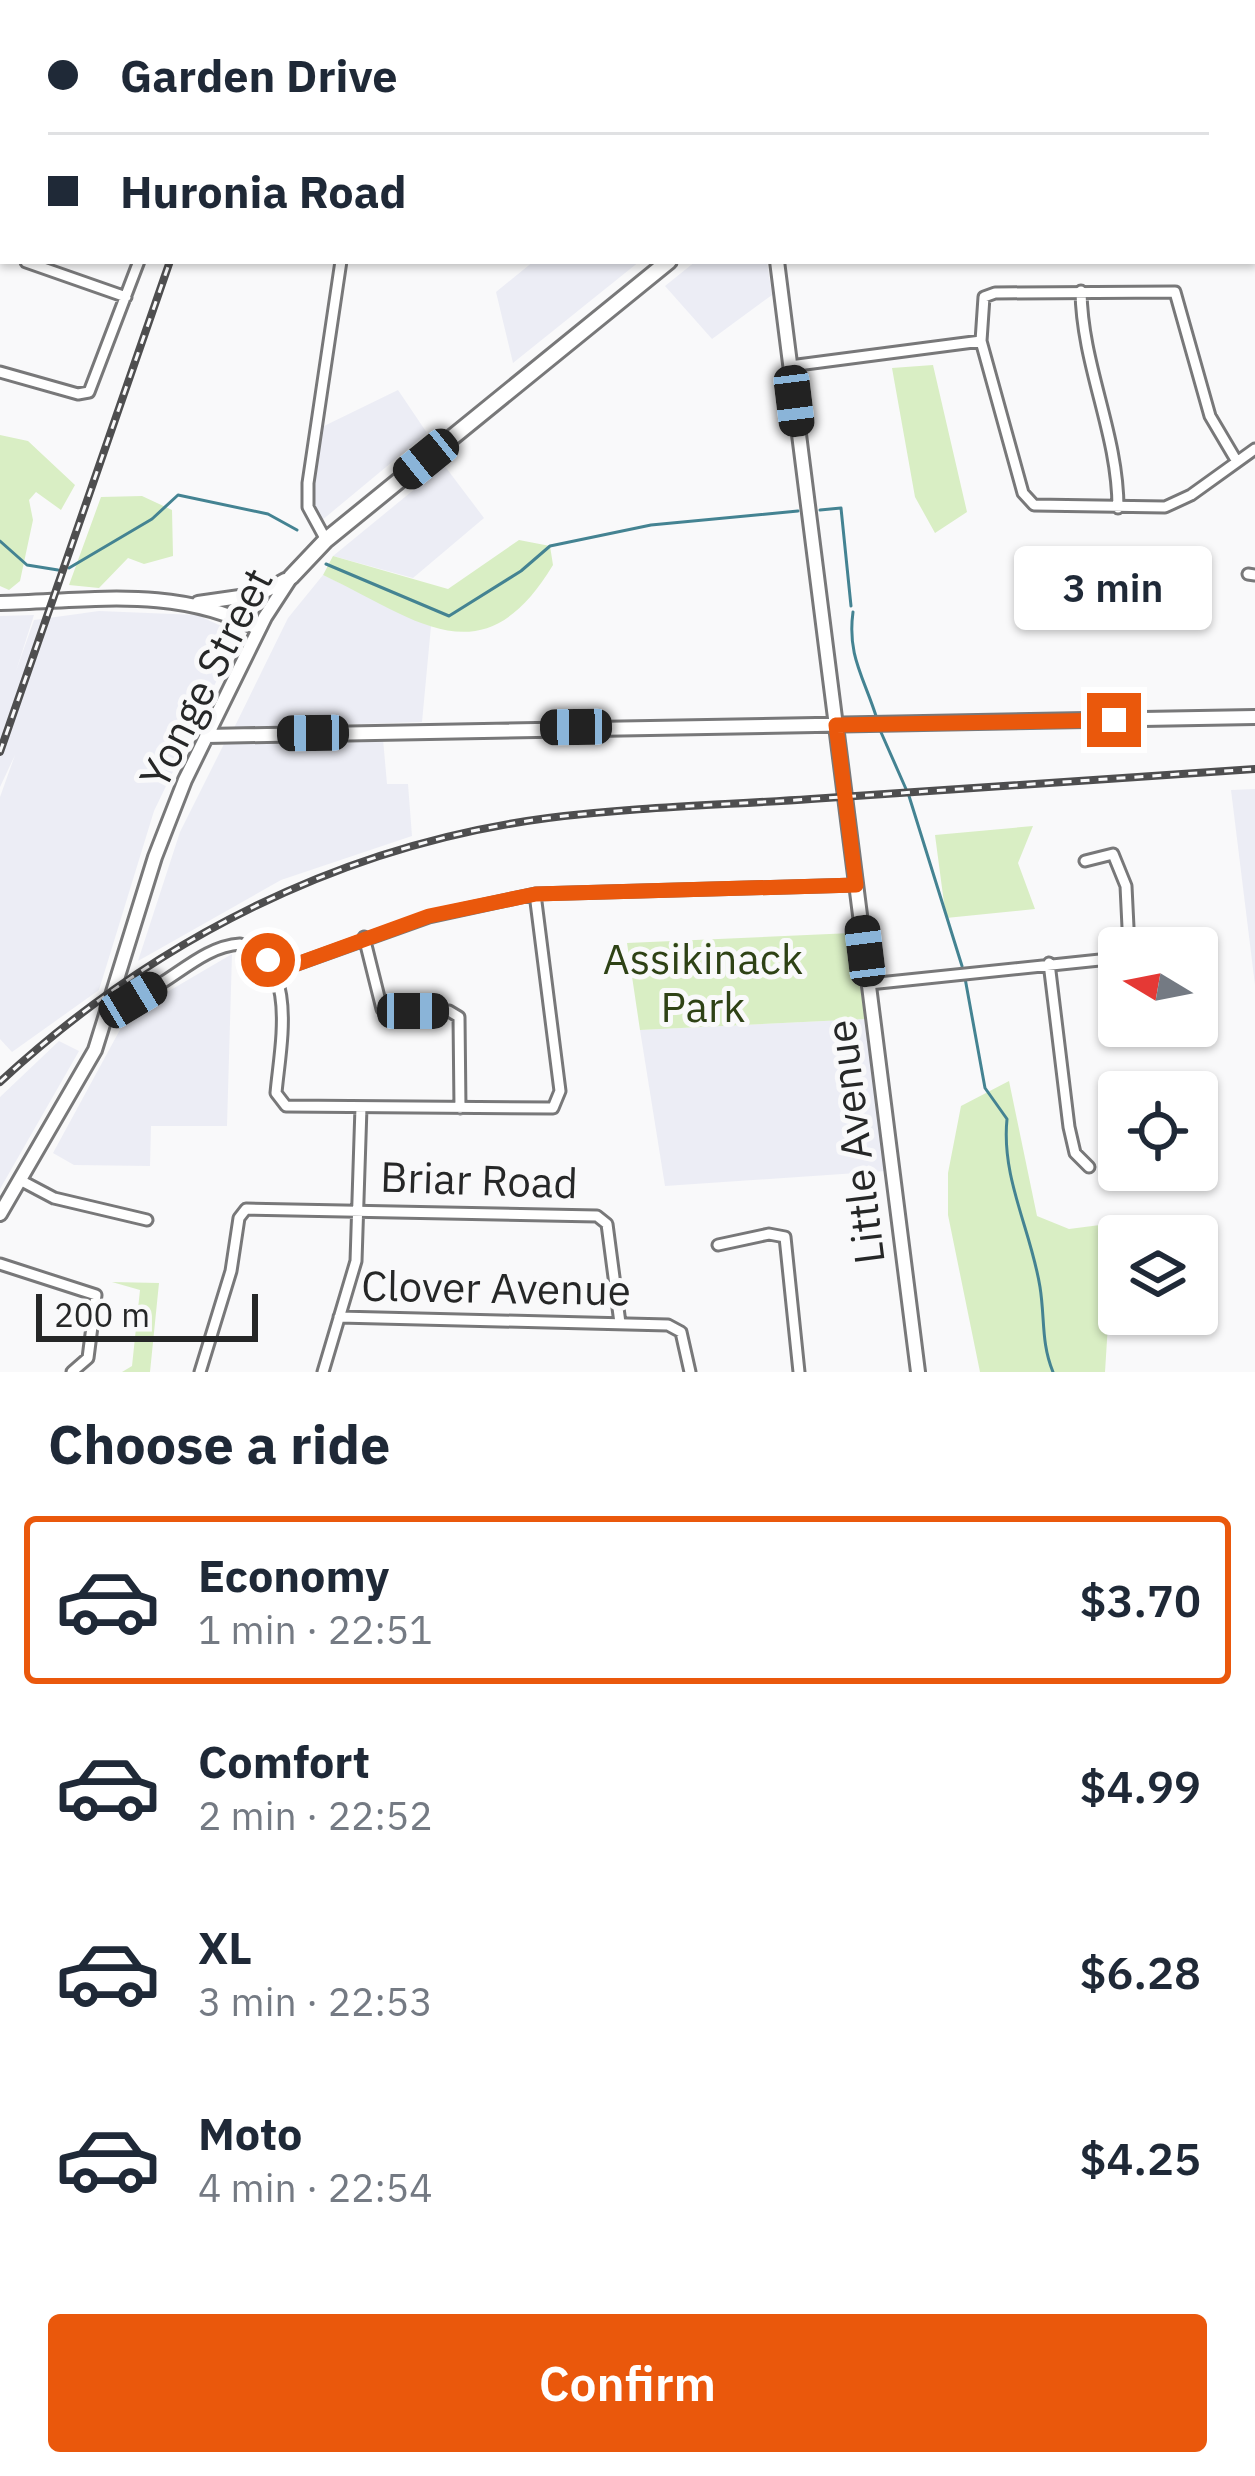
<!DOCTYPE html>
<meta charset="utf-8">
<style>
:root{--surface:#fff;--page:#f2f2f3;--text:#1f2937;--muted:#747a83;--line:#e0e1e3;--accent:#ea580c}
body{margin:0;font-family:"IBM Plex Sans",sans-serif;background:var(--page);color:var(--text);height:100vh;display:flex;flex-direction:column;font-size:45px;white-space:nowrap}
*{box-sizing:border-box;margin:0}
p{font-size:39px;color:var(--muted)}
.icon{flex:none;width:66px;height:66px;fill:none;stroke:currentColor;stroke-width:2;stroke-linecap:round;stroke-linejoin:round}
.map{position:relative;height:1372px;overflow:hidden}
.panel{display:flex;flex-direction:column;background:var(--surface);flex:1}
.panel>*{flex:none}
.guide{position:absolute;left:0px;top:0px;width:1257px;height:264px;box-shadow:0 3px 9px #0004;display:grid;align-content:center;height:264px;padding:0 48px;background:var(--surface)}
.needle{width:78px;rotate:280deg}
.controls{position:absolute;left:1098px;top:927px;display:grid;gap:24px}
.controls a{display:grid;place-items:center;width:120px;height:120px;border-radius:12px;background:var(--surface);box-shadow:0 3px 9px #0004;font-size:60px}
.scale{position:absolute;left:36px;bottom:30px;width:222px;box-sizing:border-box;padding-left:12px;border:6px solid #262727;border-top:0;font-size:33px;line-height:42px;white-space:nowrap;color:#262727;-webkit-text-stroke:9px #f9f9fa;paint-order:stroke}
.end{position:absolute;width:54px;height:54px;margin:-27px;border:15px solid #ea580c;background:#fff;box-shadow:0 0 0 6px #fff}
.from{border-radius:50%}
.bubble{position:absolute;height:84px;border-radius:12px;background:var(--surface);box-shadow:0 3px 9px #0004;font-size:39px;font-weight:600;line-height:84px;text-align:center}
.car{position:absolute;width:36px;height:72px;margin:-36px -18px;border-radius:15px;box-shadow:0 0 9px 3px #0007;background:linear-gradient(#222 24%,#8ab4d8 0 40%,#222 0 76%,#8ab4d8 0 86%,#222 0)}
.guide b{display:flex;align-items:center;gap:42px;height:114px;font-size:45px}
.guide b+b{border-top:3px solid var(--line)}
.guide i{width:30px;height:30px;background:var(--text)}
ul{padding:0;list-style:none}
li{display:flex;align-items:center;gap:36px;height:168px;margin:0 24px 18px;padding:0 24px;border:6px solid transparent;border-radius:12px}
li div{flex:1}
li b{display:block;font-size:45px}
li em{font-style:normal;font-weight:600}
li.selected{border-color:var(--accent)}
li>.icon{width:108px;height:108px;stroke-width:1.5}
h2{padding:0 48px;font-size:54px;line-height:144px}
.button{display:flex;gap:24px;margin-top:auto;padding:24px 48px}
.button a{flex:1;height:138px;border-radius:12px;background:var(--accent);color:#fff;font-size:48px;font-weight:600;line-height:138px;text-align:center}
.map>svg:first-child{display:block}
.built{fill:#ecedf5}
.green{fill:#d9eec4}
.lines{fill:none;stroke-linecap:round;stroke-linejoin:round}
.stream{stroke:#448392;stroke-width:3}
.street-casing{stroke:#787879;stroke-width:15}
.secondary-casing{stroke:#787879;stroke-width:18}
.primary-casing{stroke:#787879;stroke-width:20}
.street{stroke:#fff;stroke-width:9}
.secondary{stroke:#fff;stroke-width:12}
.primary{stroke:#fff;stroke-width:14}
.rail-casing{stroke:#4e4e4f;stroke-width:8}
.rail{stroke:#f9f9fa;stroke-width:3;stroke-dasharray:9;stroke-linecap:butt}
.route{stroke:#ea580c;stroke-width:15}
.labels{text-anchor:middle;stroke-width:10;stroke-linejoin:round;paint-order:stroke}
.street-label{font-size:42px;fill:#262727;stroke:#f9f9fa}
.park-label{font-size:42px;fill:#2e4215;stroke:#f9f9fa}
</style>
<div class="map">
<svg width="1255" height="1372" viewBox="0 0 1255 1372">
<rect width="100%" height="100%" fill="#f9f9fa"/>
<path class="built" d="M534,261h106l-127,102 -17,-71z
M696,261h71l5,34 -60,44 -47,-53z
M398,390l29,43 -106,88 -10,-16 11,-78z
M444,465l40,53 -71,60 -80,-22z
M323,575l108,51 -9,96 -188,6 54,-110z
M99,611l98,4 42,19 -85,177 -55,179 -87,62 -12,-13v-242l15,-42 -15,32v-171l34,-1 -18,56 18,-51z
M383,739l4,45h21l4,52 -131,44 -143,81 42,-129 45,-90z
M1255,789v196l-24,-195z
M232,954l-5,172h-76l-1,40 -76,-1 -21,-12 75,-138z
M865,1019l21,152 -221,15 -25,-156z
M59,1041l20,10 -79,138v-92z"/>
<path class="green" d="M933,365l34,147 -32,21 -20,-36 -23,-129z
M0,435l28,6 47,44 -14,25 -25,-18 -7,8 4,20 -13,61 -11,9 -9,-4z
M142,496l30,14 1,46 -29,8 -16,-6 -29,30 -30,-3 32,-88z
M519,540l31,6 3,19c-70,116 -135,55 -230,10l10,-19 115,33z
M1033,826l-15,37 17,46 -89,9 -11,-83z
M852,933l13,86 -225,11 -13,-87z
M1009,1081l28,135 32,13 62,-8 4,15h-16v77l-11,11 -3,48h-125l-32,-157v-42l13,-67z
M112,1282l47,1 -9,89h-28l10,-6 8,-76z"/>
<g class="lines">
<path class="stream" d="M820,510l21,-2 10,98
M0,541l27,24 31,5
M326,564l123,52 72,-45 29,-25 101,-21 147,-14
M69,568l83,-49 26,-24 90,19 29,16
M853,612c-6,44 11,65 24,107
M880,730l26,59
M909,796l53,170
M965,978l20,110 22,31c-6,59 24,111 33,168 5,31 1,56 13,85"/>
<defs>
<path id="street" d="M519,0v3
M637,0v3
M40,3l1,-3
M374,3l1,-3
M1255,96v3
M0,120l3,1
M1254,186h1
M26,262l100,35
M1081,291c1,75 37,142 37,217
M790,366l191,-25
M0,372l78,22 11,-2 50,-131
M1236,460l-26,-44 -35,-124 -180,1 -11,4 -3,44 42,152 11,12 131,2 26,-12 64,-46
M326,540l-18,-33v-24l33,-222
M1248,574l7,1
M1085,861l28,-7 13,32 3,62
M364,937l18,72 67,2 10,6 1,91
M1049,963l20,164 6,26 14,14
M275,972l154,-55 106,-23 321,-9
M869,984l250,-26
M112,1002c49,-3 81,-55 128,-58 60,17 40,102 36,149l10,13 267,2 7,-17 -25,-197
M20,1180l34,18 93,22
M718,1245l51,-11 16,3 14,135
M0,1264l96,31 -8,63 -16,14
M339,1317l329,8 13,7 9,40
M200,1372l31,-101 8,-53 7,-9 351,7 10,8 13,99
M323,1372l33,-111 5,-154"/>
<path id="secondary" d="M744,0v3
M222,3l4,-3
M0,198l3,-10
M777,261l141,1111
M0,603c91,-2 176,-18 259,26
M198,603l62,-9 25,-14
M207,736l1048,-19
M0,1214l95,-164 60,-193 30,-77 80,-163 26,-40"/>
<path id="primary" d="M1057,3l5,-3
M291,577l35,-37 343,-279"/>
</defs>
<use href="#street" class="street-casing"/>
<use href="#secondary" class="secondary-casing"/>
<use href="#primary" class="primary-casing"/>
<use href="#street" class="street"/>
<use href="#secondary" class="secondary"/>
<use href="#primary" class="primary"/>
<defs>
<path id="rail" d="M283,3l1,-3
M0,752l170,-491
M0,1082c152,-141 340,-237 548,-264 87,-11 175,-13 263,-19 148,-10 296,-20 444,-30"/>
</defs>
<use href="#rail" class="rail-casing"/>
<use href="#rail" class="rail"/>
</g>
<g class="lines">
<path class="route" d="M268,960l7,12 154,-56 107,-22 320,-9 -20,-160 278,-5"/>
</g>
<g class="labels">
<g class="street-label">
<text transform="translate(206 678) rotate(-63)" y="15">Yonge Street</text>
<text transform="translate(855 1142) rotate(-97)" y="15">Little Avenue</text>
<text transform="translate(479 1180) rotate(2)" y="15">Briar Road</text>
<text transform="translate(496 1288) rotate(1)" y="15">Clover Avenue</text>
</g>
<g class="park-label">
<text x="703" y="974">Assikinack<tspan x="703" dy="48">Park</tspan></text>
</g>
</g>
</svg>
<div class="controls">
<a><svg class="needle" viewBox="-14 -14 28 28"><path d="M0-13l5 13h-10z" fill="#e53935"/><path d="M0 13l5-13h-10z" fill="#747a83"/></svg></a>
<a><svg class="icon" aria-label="locate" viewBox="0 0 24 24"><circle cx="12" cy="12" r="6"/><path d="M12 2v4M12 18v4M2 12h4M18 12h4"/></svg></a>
<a><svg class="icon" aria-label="layers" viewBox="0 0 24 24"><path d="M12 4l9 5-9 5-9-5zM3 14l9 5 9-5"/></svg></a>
</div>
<div class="scale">200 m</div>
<i class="end from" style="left:268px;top:960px"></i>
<i class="end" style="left:1114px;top:720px"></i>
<div class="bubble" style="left:1014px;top:546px;width:198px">3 min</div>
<i class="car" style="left:794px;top:401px;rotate:173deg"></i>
<i class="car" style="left:426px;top:459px;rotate:231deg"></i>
<i class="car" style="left:576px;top:727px;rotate:269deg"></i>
<i class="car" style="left:313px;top:733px;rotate:269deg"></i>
<i class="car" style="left:865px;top:951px;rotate:353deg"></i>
<i class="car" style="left:133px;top:1000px;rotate:59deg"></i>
<i class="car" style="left:413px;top:1011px;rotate:90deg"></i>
<div class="guide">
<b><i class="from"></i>Garden Drive</b>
<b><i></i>Huronia Road</b>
</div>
</div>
<section class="panel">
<h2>Choose a ride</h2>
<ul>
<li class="selected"><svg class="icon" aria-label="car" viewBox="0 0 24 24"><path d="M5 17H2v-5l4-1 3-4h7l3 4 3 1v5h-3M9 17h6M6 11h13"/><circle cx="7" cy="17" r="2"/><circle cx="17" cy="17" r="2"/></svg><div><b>Economy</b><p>1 min · 22:51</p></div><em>$3.70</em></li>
<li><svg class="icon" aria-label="car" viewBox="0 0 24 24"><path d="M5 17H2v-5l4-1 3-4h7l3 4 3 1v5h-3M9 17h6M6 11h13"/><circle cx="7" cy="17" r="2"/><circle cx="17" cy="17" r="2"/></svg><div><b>Comfort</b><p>2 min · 22:52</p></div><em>$4.99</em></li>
<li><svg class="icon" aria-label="car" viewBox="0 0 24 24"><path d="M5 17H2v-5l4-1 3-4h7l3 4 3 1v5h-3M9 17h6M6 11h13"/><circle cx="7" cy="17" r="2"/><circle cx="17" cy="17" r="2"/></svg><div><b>XL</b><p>3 min · 22:53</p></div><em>$6.28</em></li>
<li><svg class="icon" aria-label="car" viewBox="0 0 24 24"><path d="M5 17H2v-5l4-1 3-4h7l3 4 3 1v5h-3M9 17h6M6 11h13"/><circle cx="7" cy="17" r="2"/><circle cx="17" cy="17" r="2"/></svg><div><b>Moto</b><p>4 min · 22:54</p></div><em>$4.25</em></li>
</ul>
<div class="button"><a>Confirm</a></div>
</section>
